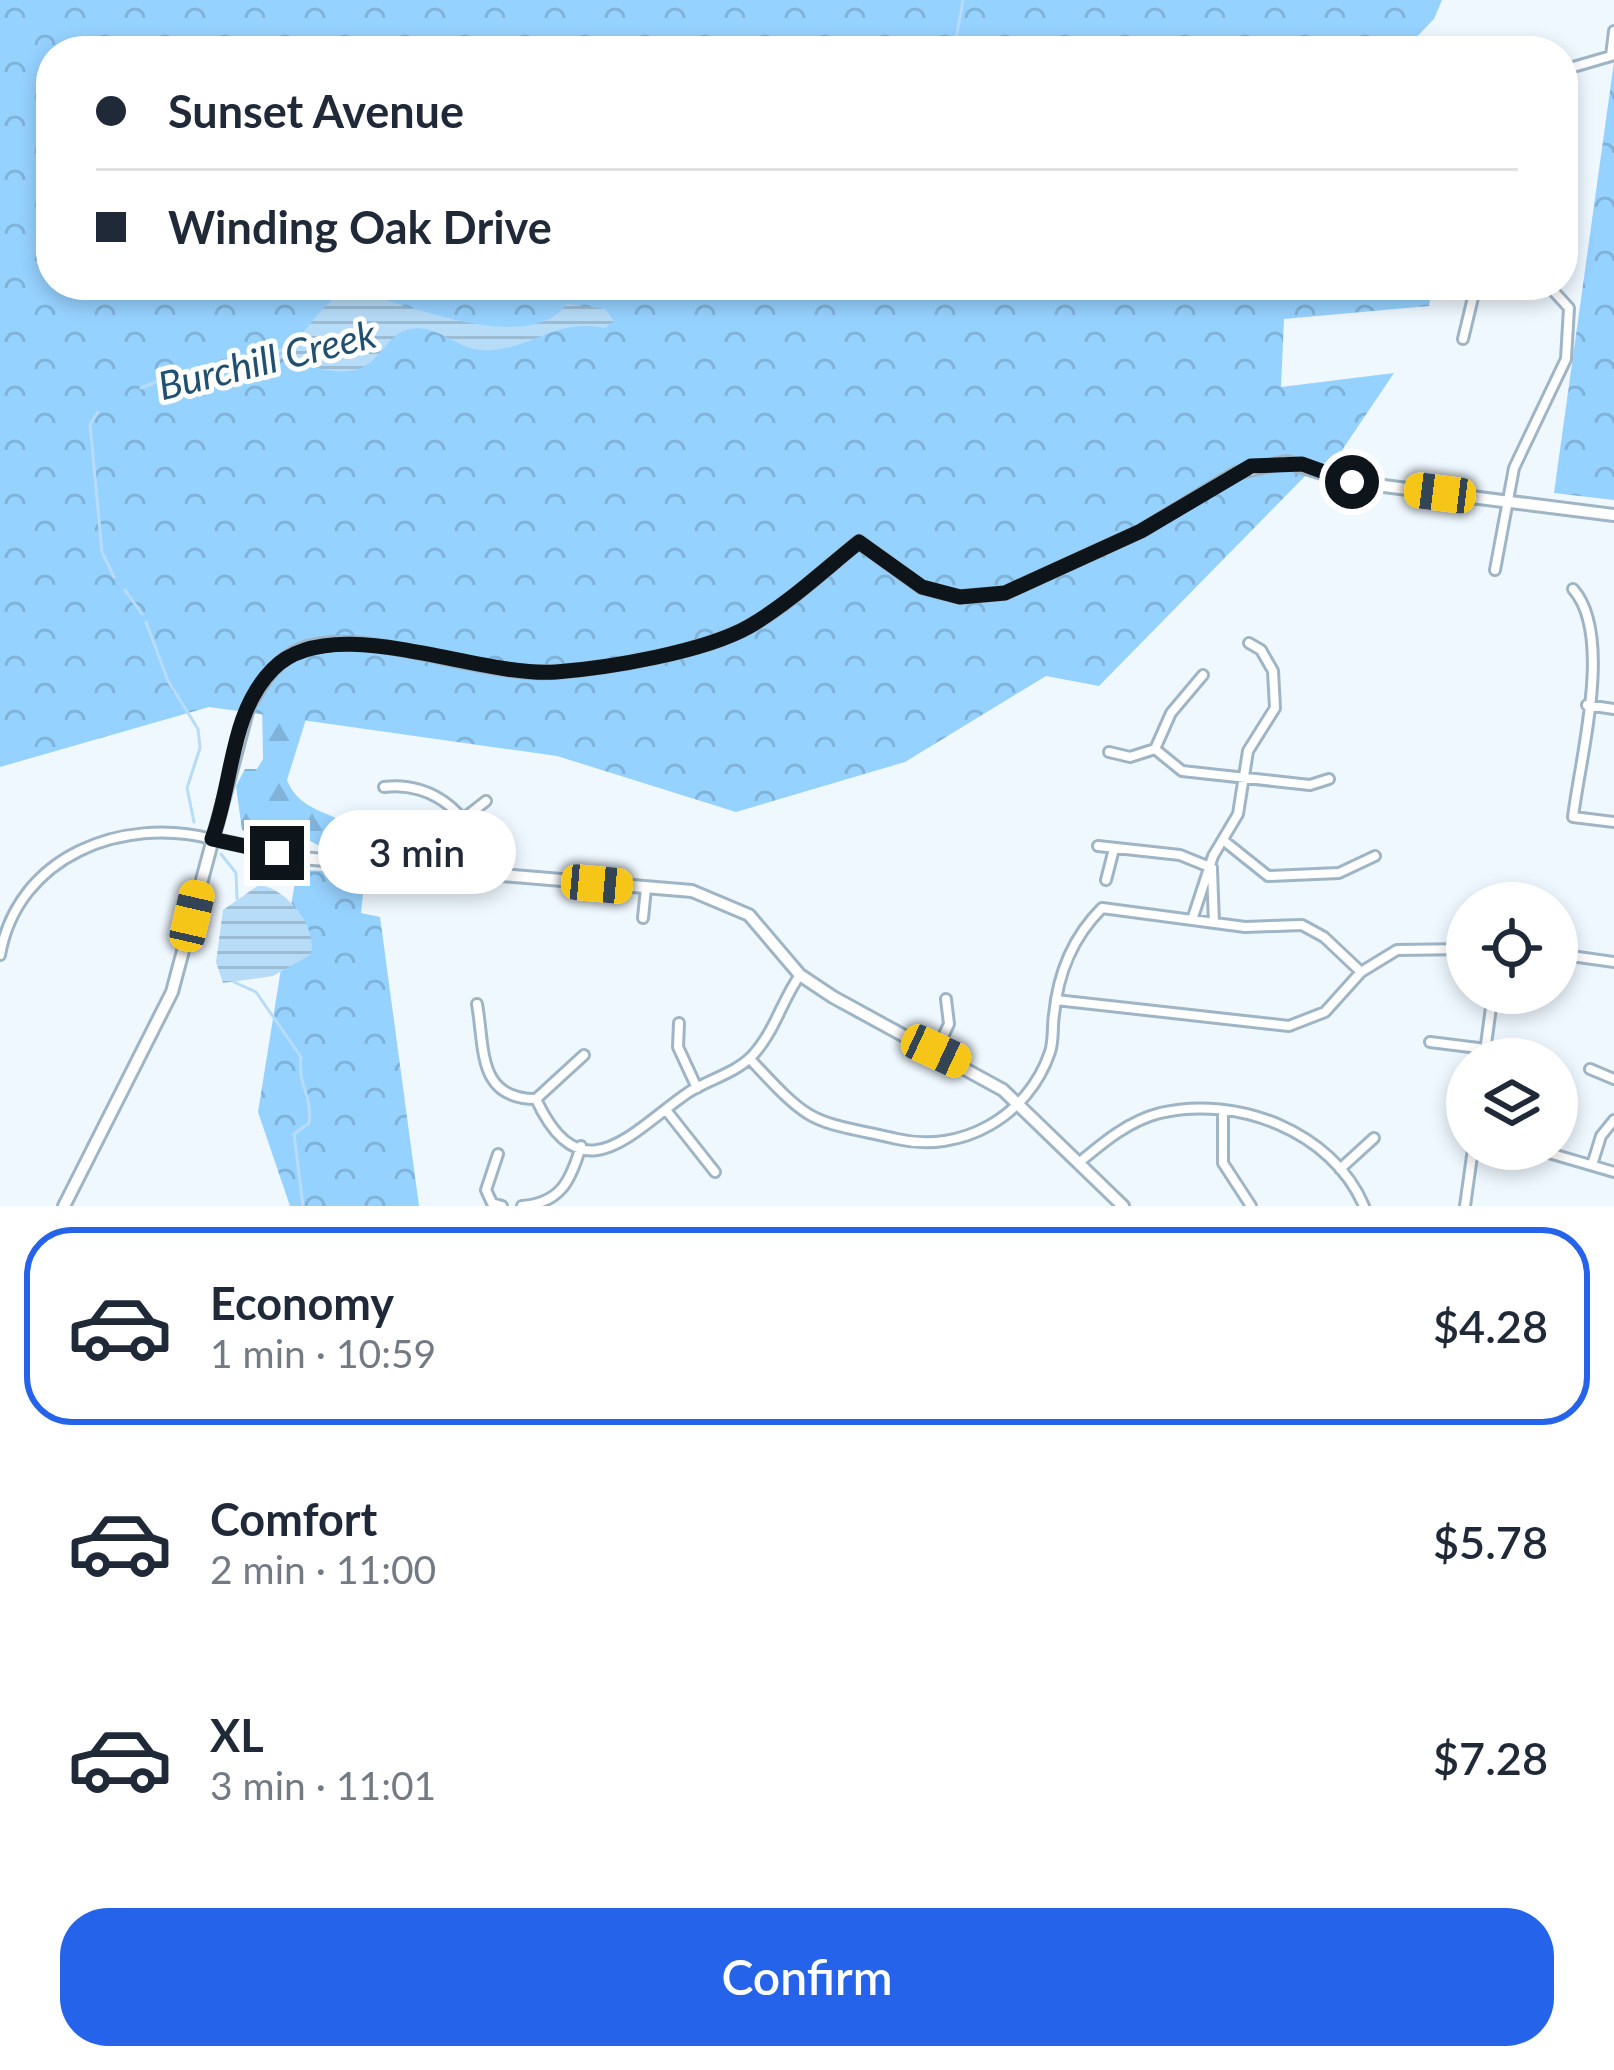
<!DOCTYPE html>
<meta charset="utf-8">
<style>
:root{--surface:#fff;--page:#f6f6f7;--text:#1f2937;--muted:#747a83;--line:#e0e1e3;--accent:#2563eb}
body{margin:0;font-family:Lato,sans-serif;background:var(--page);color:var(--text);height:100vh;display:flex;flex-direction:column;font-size:45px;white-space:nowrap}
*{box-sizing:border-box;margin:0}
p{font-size:39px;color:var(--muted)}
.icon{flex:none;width:66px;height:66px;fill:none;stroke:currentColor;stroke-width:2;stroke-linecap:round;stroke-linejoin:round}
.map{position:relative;height:1206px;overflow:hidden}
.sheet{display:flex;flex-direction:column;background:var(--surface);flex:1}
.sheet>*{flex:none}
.guide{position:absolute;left:36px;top:36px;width:1542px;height:264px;border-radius:48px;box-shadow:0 6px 18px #0003;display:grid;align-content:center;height:264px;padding:0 60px;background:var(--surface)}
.tools{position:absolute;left:1446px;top:882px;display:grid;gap:24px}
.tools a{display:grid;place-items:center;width:132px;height:132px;border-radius:50%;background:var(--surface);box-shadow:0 6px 18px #0003;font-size:60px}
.end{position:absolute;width:54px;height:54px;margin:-27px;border:15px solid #0d151b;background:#fff;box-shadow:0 0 0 6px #fff}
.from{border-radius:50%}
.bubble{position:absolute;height:84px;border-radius:42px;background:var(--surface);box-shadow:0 6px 18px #0003;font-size:39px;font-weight:600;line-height:84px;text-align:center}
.car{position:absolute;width:36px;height:72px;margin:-36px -18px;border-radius:15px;box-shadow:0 0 9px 3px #0007;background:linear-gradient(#f5c518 24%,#345 0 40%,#f5c518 0 76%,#345 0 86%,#f5c518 0)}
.guide b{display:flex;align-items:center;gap:42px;height:114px;font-size:45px}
.guide b+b{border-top:3px solid var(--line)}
.guide i{width:30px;height:30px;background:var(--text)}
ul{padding:21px 0 0;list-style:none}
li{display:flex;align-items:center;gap:36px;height:198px;margin:0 24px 18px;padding:0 36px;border:6px solid transparent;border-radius:48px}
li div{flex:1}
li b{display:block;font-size:45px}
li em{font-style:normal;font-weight:600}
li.on{border-color:var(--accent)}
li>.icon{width:108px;height:108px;stroke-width:1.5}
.cta{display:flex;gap:24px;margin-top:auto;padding:24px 60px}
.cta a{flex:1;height:138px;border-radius:48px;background:var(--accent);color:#fff;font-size:48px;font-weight:600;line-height:138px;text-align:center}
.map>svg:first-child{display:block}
.forest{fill:url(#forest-firs)}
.park{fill:url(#park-crowns)}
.water{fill:url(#water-rules)}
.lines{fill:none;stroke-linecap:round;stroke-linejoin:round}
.stream{stroke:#b7dcf8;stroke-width:3}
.street-casing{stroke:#9fb5c6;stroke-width:14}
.secondary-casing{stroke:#9fb5c6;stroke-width:16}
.street{stroke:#fff;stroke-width:8}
.secondary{stroke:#fff;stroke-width:10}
.route{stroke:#0d151b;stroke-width:15}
.labels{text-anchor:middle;stroke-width:10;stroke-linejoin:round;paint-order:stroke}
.water-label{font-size:39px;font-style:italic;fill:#204f6f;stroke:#fff}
</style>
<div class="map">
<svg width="1614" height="1206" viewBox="0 0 1614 1206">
<defs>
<pattern id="forest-firs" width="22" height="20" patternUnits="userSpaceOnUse" patternTransform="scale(3)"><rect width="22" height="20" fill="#96d2ff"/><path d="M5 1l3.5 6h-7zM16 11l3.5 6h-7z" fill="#80b3da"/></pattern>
<pattern id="park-crowns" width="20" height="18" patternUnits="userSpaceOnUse" patternTransform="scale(3)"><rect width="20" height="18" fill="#96d2ff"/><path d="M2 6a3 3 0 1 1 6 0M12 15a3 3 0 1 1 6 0" fill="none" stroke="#80b3da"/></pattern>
<pattern id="water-rules" width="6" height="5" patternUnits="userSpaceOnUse" patternTransform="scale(3)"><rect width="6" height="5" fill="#b7dcf8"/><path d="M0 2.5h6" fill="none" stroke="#9cbcd4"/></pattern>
</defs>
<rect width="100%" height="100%" fill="#eff8ff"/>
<path class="forest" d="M262,702l45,14 -20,64c15,40 67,30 72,62l-9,8c-40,9 -51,-39 -99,-16l-9,-4 -6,-44 9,-17h12l6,-10z"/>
<path class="park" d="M0,0h1442l-8,19 -31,32h-1352v234h1381l-3,21 -145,13 -3,68 113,-14 -66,98 -15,-3 -214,218 -53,-10 -141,86 -169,50 -179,-56 -348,-49 -209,60z
M1614,62v438l-60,-7z
M297,869l68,6 -4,38 19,4 39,289h-129l-32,-94z"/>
<path class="water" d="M351,291c52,10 175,67 216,13l38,5 9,12 -9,7c-52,-11 -77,25 -124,22 -24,-1 -44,-26 -71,-21 -16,3 -24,18 -35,29 -24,27 -68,6 -97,-1 25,-15 45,-62 73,-66z
M259,885c26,2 61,43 51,70l-37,21 -50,7 -7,-21 7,-52z"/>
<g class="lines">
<path class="stream" d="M954,51l9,-51
M141,388l45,-18 106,-22
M98,412l-8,12 12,128 12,25
M125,590l17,24
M146,622l22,59 30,48 2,19 -13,40 7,34
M221,854l15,19 1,26
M234,982l22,10 45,65c-4,27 12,40 8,66l-15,11 9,72"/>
<defs>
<path id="street" d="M1563,70l48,-14 3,-25
M1463,339l13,-54
M1495,570l19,-102 52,-109 3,-51 -21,-23
M1573,589c41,46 7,169 0,228l41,5
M1587,705l27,4
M1155,749l27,22 128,14 19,-6
M1155,749l16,-36 32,-38
M1109,752l21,5 25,-8
M384,787c49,-7 98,32 95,85
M463,819l23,-18
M1223,840l45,36 71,-3 36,-17
M1098,846l82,9 32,13
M1212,870l2,53
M1106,880l8,-31
M1504,903l1,-1
M643,918l3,-30
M1192,920l21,-64 25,-42 10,-63 27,-43 -2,-37 -12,-21 -12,-7
M1557,954l57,8
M0,955c18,-100 123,-139 212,-116
M1056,1000l233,26 36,-14 36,-40 36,-22 70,-1
M477,1004c8,45 0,95 59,95
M679,1023l-1,24 19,41
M1430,1042l56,7
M936,1051l13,-27 -3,-25
M750,1059c64,69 59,60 147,80 64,15 131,-22 153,-87 4,-12 2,-25 4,-37 4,-42 18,-77 48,-107l143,19 57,-2 22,12 37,35
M1484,1059l9,-66
M1590,1069l24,10
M536,1099c46,100 98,30 153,-7 21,-13 47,-19 64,-37 22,-24 29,-55 47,-80
M536,1099l48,-44
M666,1110l49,62
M1223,1115v48l28,43
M1542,1151l72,21
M498,1154l-12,36 6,13 10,3
M1081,1161c24,-20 48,-40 79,-48 77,-18 172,18 204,93
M1592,1165l9,-29 13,-16
M1340,1169l34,-31
M522,1206c39,-3 49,-26 59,-60
M1465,1206l8,-57"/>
<path id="secondary" d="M212,839l89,19 391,33 57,24 51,60 33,22 170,93 120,116
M64,1206l108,-214 76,-284c14,-25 27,-48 54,-59 60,-24 182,29 253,23 54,-4 149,-20 195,-46 39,-22 74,-56 109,-84l62,45 39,10 45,-4 136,-62 95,-58 50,-11 66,20 262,33"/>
</defs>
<use href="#street" class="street-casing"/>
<use href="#secondary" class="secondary-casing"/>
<use href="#street" class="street"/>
<use href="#secondary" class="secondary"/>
</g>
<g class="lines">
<path class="route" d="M277,853l-65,-14c21,-54 17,-126 61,-170 59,-60 204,9 283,3 52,-4 149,-20 194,-46 39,-23 74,-56 109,-84l63,45 38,10 45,-4 136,-62 110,-65 51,-2 50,18"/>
</g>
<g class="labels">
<g class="water-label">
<text transform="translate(267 360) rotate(-14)" y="14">Burchill Creek</text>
</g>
</g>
</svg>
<div class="tools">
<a><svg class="icon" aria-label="locate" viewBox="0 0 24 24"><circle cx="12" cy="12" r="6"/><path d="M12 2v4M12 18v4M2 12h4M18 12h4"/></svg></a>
<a><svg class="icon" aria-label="layers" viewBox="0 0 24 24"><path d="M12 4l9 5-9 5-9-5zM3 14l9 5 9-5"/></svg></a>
</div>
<i class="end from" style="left:1352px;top:482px"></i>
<i class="end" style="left:277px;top:853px"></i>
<div class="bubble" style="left:318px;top:810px;width:198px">3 min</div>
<i class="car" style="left:1440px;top:493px;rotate:277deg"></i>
<i class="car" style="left:597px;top:884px;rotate:95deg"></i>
<i class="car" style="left:192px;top:916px;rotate:13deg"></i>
<i class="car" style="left:936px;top:1051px;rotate:115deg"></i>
<div class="guide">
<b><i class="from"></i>Sunset Avenue</b>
<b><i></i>Winding Oak Drive</b>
</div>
</div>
<section class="sheet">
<ul>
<li class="on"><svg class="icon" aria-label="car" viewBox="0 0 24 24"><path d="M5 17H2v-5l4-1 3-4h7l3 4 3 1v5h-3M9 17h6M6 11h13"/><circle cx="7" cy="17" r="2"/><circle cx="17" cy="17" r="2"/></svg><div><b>Economy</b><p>1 min · 10:59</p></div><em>$4.28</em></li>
<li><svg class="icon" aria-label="car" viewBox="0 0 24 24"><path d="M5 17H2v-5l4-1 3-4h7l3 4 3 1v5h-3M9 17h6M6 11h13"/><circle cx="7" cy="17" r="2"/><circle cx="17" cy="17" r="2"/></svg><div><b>Comfort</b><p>2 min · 11:00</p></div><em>$5.78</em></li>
<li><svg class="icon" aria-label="car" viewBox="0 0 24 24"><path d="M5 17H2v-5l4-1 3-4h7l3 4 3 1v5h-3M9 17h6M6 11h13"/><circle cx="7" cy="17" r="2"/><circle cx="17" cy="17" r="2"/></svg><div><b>XL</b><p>3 min · 11:01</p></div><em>$7.28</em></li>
</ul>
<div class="cta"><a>Confirm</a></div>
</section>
